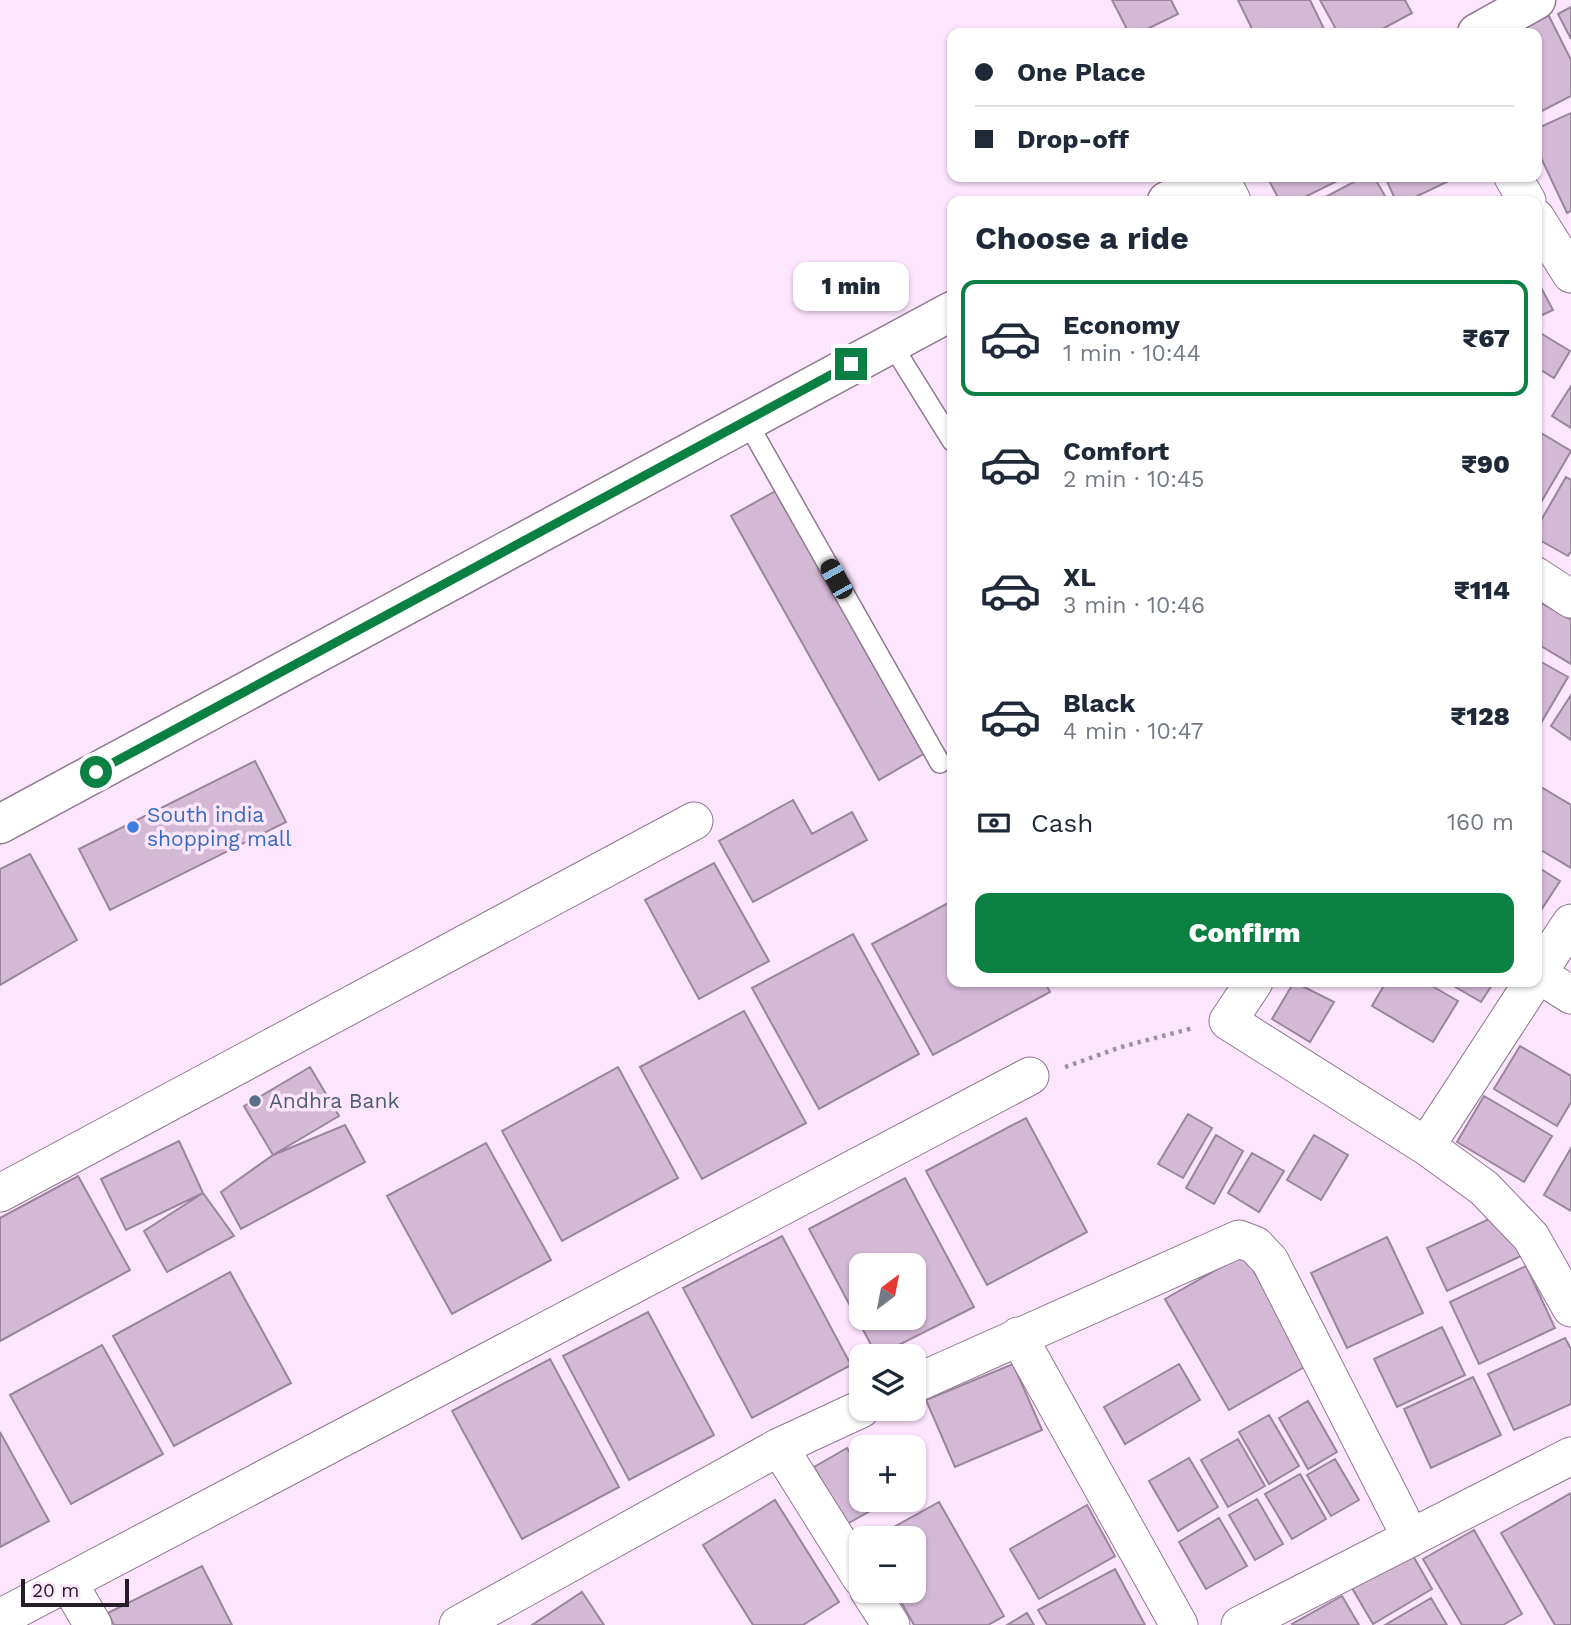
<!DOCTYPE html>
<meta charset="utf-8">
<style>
:root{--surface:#fff;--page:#f2f2f3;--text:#1f2937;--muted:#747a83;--line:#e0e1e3;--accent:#0b8043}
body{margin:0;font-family:"Work Sans",sans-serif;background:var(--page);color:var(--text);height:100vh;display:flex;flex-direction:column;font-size:26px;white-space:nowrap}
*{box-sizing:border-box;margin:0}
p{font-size:23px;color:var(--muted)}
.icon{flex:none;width:38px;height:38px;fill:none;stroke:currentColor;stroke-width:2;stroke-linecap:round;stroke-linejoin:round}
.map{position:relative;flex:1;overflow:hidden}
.drawer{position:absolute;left:947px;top:196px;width:595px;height:791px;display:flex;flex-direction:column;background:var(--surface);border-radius:14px;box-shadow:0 2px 5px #0004}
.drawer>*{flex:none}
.guide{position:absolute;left:947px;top:28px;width:595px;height:154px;border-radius:14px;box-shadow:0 2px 5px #0004;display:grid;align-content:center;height:154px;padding:0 28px;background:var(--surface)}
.needle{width:46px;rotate:32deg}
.controls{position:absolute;left:849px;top:1253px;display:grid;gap:14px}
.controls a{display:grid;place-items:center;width:77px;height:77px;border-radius:14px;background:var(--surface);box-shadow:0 2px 5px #0004;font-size:35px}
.scale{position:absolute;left:21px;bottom:18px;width:108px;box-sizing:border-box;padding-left:7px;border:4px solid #261e26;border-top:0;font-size:19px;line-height:24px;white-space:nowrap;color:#261e26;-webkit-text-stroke:5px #fce5fd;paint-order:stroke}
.end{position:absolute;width:32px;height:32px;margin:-16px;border:9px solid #0b8043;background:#fff;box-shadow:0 0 0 4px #fff}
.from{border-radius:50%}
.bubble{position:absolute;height:49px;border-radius:14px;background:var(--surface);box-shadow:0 2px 5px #0004;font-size:23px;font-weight:800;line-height:49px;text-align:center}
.car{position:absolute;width:21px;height:42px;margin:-21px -10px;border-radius:9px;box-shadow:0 0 5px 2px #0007;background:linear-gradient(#222 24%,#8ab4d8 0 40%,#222 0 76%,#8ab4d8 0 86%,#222 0)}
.guide b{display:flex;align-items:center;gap:24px;height:66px;font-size:26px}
.guide b+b{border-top:2px solid var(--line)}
.guide i{width:18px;height:18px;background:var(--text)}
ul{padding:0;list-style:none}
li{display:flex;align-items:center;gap:21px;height:116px;margin:0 14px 10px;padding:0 14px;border:4px solid transparent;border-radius:14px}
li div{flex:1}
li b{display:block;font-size:26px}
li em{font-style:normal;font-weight:800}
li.active{border-color:var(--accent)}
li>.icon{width:63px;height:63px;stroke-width:1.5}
h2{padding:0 28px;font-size:32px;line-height:84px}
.pay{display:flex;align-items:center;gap:18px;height:77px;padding:0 28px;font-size:26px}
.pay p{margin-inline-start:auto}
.cta{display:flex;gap:14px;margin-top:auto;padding:14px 28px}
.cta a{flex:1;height:80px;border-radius:14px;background:var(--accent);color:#fff;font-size:28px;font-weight:800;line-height:80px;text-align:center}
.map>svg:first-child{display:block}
.building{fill:#d4b9d6;stroke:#9a869c;stroke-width:2;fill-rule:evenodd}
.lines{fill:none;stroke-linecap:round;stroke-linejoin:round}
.service-casing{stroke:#8e7a8f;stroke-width:22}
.minor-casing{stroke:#8e7a8f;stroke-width:39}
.tertiary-casing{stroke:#8e7a8f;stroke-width:41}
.path{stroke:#a190a2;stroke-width:4.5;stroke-dasharray:3.5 5;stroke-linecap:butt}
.service{stroke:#fff;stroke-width:19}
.minor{stroke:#fff;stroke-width:37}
.tertiary{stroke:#fff;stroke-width:38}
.route{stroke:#0b8043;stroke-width:9}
.shop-dot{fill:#3f7fe0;stroke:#fce5fd;stroke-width:2.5}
.service-dot{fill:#5c6f8a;stroke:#fce5fd;stroke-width:2.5}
.labels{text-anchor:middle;stroke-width:7;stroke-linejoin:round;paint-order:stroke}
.shop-label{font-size:21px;fill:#366cbe;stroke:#fce5fd;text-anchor:start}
.service-label{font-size:21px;fill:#4e5e75;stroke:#fce5fd;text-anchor:start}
</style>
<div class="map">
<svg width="1571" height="1625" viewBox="0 0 1571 1625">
<rect width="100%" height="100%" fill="#fce5fd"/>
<path class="building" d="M1112,0h59l7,14 -39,19h-10z
M1238,0h72l16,33h-72z
M1320,0h85l7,13 -37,20h-37z
M1571,7v32l-13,-25z
M1548,14l23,46v36l-35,18v-81h-27z
M1571,113v98l-4,2 -31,-66v-18z
M1267,177h78l-48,24h-17z
M1363,177h11l14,24h-70z
M1385,177h67l1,2 -46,22h-11z
M1536,278l17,32 -17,8z
M1537,331l33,20 -16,27 -18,-11z
M1571,386v42l-19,-12z
M1536,430l35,21 -35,60z
M1566,477l5,3v71l-3,5 -32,-18v-9z
M779,489l148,263 -48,28 -148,-264z
M1536,600l35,20v44l-35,-21z
M1536,659l32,18 -27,46 -5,-3z
M1571,695v45l-20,-14z
M255,761l31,61 -176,88 -31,-61z
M1536,784l35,21v63l-35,-21z
M793,800l19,34 40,-22 15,28 -114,62 -34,-61z
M30,854l47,86 -77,45v-116z
M714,863l55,98 -70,38 -54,-99z
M1536,866l24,15 -24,37z
M952,901v81h93l5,10 -117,63 -61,-111z
M853,934l66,120 -100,55 -67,-121z
M1294,982l40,20 -24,40 -38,-23z
M1386,982h39l33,19 -25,41 -61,-36z
M1447,982h47l-13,20z
M744,1011l62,112 -104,56 -62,-112z
M1520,1046l51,30v26l-14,24 -63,-37z
M310,1067l29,49 -66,39 -29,-49z
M618,1067l60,111 -116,63 -60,-110z
M1484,1096l68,40 -28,46 -67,-40z
M1188,1114l24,14 -29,50 -25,-14z
M1026,1118l61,114 -100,53 -61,-114z
M345,1125l20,37 -124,67 -20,-37 52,-37z
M1216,1135l27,16 -29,53 -28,-16z
M1314,1135l34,20 -27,45 -34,-20z
M179,1141l24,52 -77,37 -25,-51z
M486,1143l65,117 -99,54 -65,-118z
M1571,1148v63l-27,-16z
M1252,1153l32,18 -25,41 -31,-19z
M78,1176l52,94 -130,71v-123z
M905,1178l69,129 -97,49 -68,-127zM861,1265h53v53h-53z
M203,1193l31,43 -67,36 -23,-41z
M1502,1213l21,42 -76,36 -20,-43z
M782,1236l69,129 -99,53 -69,-130z
M1387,1237l36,76 -76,35 -36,-75z
M1244,1254l64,111 -79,45 -64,-111z
M1526,1266l29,62 -76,36 -29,-62z
M230,1272l61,111 -117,63 -61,-110z
M648,1312l66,123 -85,45 -66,-124z
M1442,1327l23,48 -68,32 -23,-48z
M1565,1338l6,11v55l-57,26 -26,-56z
M102,1345l61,109 -92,50 -61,-109z
M550,1359l69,128 -97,52 -70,-128z
M1013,1364l29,66 -87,37 -29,-67z
M1179,1364l21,36 -75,44 -21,-37z
M1473,1377l28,58 -70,33 -27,-59z
M1308,1401l29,51 -29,17 -29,-51z
M1269,1415l30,51 -30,18 -30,-52z
M0,1432l49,89 -49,26z
M1238,1439l27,47 -37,21 -27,-47z
M847,1448l14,23v29h17l3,5 -34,19 -33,-57z
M1189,1458l29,49 -40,24 -29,-50z
M1335,1459l24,41 -28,16 -24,-41z
M1300,1474l26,45 -34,20 -27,-45z
M1571,1493v132h-16l-54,-92z
M1257,1499l26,45 -28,16 -26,-45z
M775,1500l64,102 -36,23h-50l-50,-80z
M939,1502l65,114 -16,9h-74l-19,-34h19v-53h-40z
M1087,1505l28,51 -76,43 -29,-50z
M1219,1518l28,48 -41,23 -27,-47z
M1474,1530l48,84 -19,11h-41l-39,-66z
M1412,1554l20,35 -59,35 -21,-36z
M202,1566l30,59h-118l-6,-12z
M1115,1569l30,56h-98l-9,-15z
M582,1592l22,33h-72z
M1342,1596l17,29h-66l-1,-1z
M1431,1598l16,27h-62z
M1027,1613l7,12h-27z"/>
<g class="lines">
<defs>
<path id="service" d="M891,343l61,98
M746,420l194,343"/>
<path id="minor" d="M1220,177l12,24
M1513,177l14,24
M1536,218l35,56
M1536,576l35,23
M1538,974l33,21
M1536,976l35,-53
M1254,982l-26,39 198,125 58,42 47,49 40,71
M1426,1146l107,-164
M0,1193l694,-372
M1018,1336l161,289
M914,1384l325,-145 16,6 15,16 141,277
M779,1447l82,131
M68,1582l25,43
M869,1591l22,34
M0,1618l1030,-542
M458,1625l321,-178 82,-38
M1240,1625l331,-169"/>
<path id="tertiary" d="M1477,33l59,-33
M1167,201l48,-24
M0,824l952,-513"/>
</defs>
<use href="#service" class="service-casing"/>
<use href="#minor" class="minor-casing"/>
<use href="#tertiary" class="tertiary-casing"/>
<path class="path" d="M1065,1067l56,-20 72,-19"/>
<use href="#service" class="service"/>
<use href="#minor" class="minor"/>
<use href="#tertiary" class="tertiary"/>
</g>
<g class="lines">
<path class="route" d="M96,772l755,-408"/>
</g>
<circle class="shop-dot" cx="133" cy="827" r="7"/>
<circle class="service-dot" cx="255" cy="1101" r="7"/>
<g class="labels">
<g class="shop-label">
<text x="147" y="822">South india<tspan x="147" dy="24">shopping mall</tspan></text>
</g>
<g class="service-label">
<text x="269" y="1108">Andhra Bank</text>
</g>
</g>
</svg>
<div class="controls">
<a><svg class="needle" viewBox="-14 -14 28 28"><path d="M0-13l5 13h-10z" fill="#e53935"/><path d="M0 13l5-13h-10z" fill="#747a83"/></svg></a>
<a><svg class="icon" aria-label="layers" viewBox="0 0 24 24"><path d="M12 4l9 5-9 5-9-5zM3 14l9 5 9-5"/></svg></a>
<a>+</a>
<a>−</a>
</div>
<div class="scale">20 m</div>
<i class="end from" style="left:96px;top:772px"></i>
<i class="end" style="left:851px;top:364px"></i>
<div class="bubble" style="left:793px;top:262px;width:116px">1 min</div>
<i class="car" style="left:836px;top:579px;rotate:331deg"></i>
<div class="guide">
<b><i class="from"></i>One Place</b>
<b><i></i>Drop-off</b>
</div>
<section class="drawer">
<h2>Choose a ride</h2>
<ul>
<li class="active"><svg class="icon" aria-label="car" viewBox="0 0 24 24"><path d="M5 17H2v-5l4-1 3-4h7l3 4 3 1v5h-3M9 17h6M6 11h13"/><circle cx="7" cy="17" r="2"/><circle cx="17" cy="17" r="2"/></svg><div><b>Economy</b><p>1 min · 10:44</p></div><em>₹67</em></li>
<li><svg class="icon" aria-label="car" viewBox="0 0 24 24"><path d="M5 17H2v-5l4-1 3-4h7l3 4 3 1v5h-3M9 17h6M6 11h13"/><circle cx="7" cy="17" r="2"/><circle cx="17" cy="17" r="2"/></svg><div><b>Comfort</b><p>2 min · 10:45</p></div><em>₹90</em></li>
<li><svg class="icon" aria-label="car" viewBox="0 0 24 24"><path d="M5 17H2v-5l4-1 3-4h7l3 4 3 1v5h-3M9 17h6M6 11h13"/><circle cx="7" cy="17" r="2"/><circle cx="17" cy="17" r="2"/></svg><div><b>XL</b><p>3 min · 10:46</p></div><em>₹114</em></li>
<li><svg class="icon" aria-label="car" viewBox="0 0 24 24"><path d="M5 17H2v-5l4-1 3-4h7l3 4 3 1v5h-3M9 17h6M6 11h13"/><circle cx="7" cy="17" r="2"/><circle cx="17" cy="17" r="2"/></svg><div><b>Black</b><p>4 min · 10:47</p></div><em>₹128</em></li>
</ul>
<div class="pay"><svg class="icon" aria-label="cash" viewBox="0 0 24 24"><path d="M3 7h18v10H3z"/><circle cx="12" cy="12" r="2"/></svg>Cash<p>160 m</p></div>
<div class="cta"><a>Confirm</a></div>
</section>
</div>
